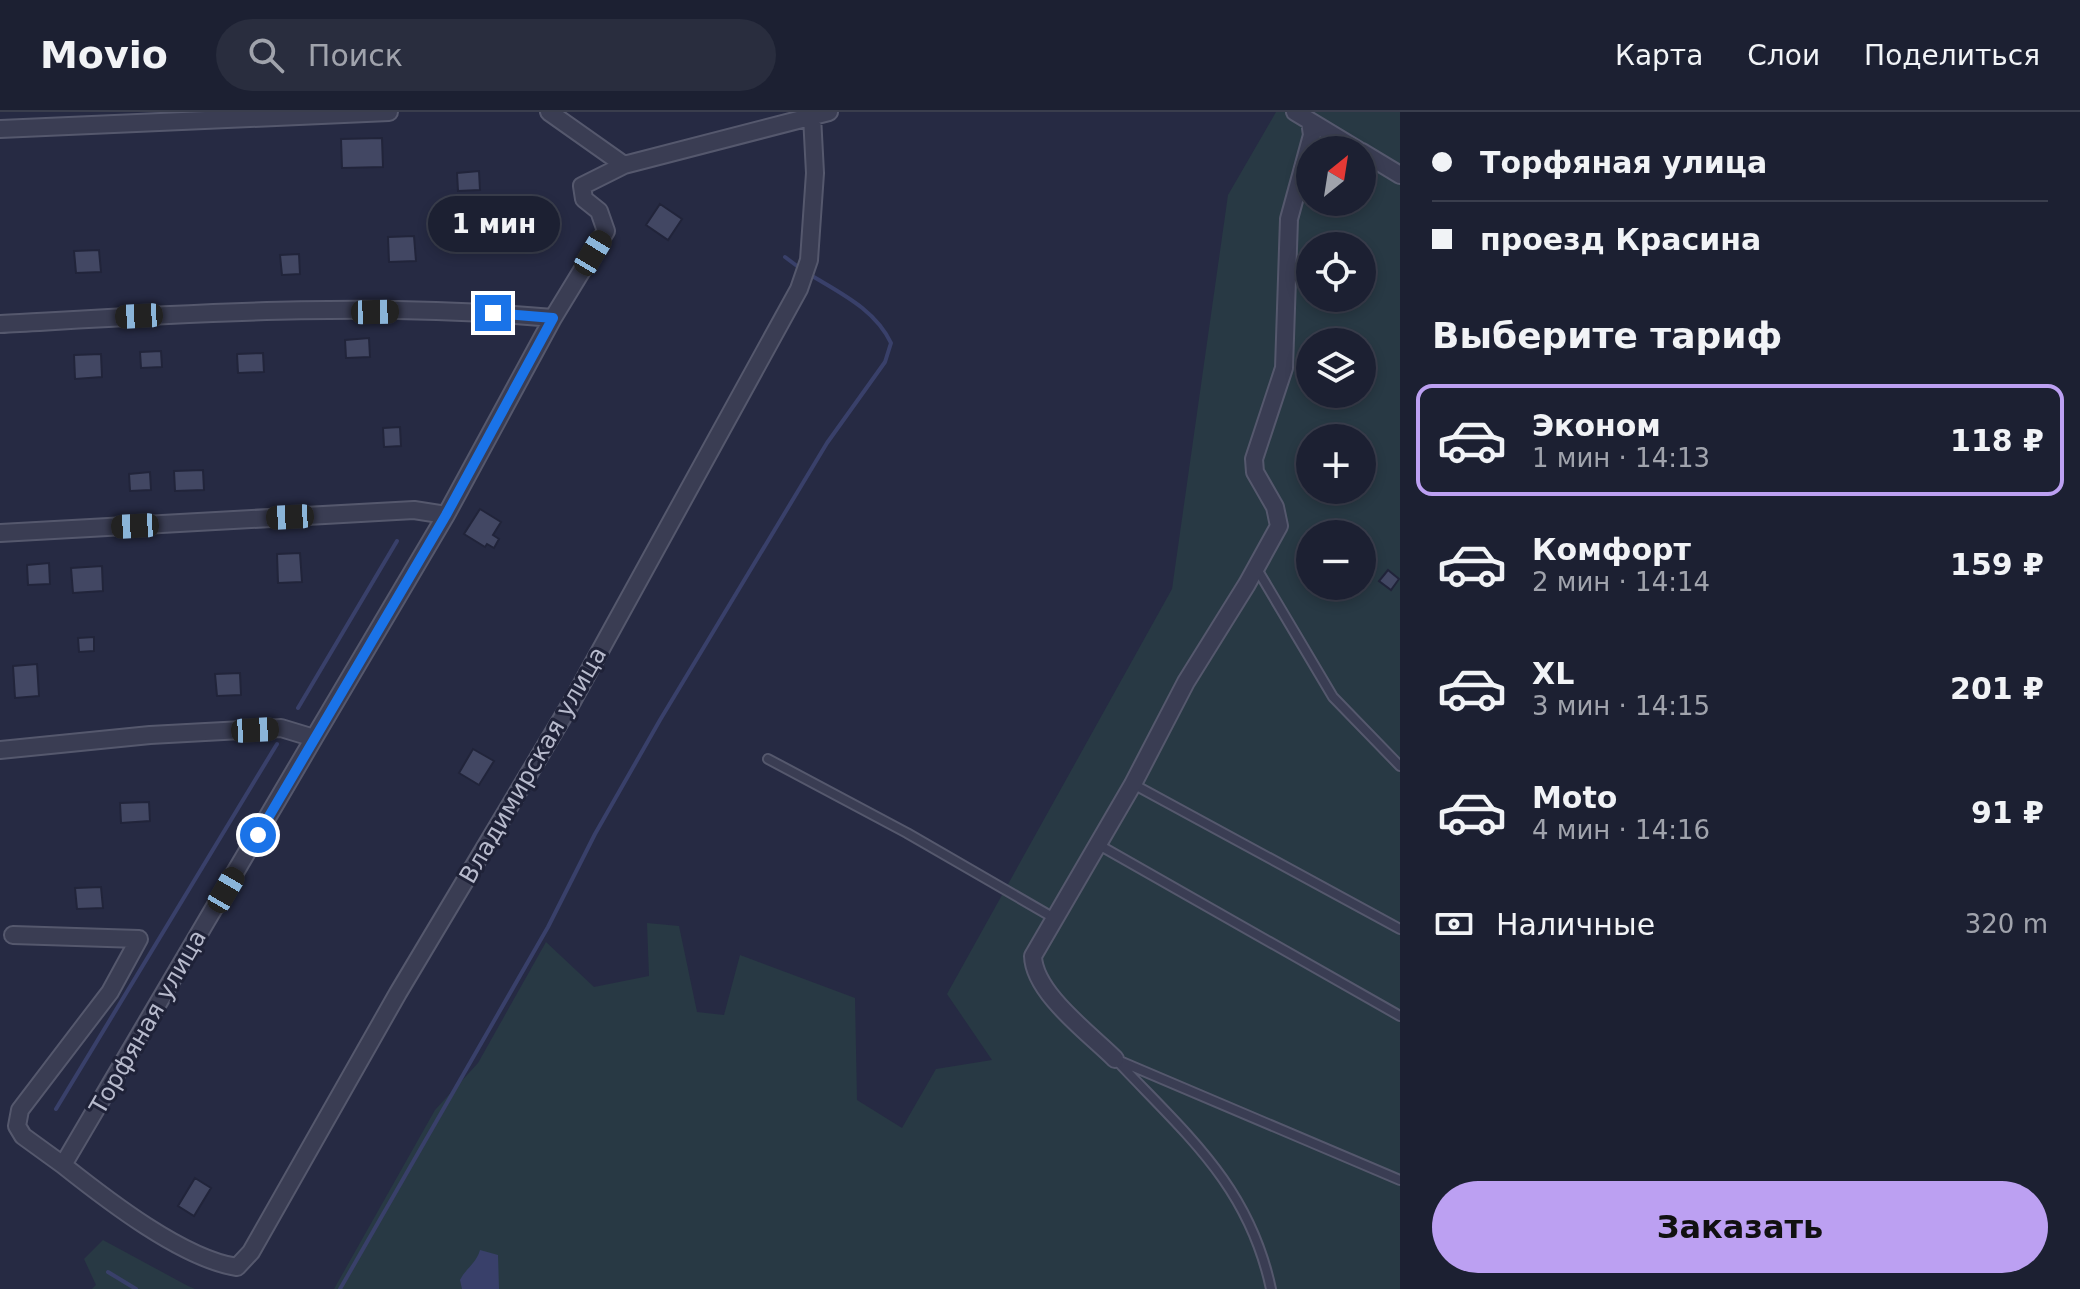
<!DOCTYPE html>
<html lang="ru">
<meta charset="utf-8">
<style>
:root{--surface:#1c2032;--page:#292d3e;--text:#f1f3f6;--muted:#a0a3ac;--line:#3a3e4d;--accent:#bca0f2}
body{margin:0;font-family:"DejaVu Sans",sans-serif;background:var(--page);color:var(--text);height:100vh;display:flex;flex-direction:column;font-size:30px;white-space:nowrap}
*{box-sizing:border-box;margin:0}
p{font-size:26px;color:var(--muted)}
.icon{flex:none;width:44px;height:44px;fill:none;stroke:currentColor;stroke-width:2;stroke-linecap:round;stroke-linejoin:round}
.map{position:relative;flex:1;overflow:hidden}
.drawer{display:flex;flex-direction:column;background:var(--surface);width:680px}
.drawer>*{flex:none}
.banner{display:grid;align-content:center;height:176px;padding:0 32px;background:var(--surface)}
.needle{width:52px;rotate:30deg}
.buttons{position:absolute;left:1296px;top:24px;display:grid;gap:16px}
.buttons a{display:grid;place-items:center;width:80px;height:80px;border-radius:50%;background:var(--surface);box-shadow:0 4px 12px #0003,0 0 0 2px var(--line);font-size:40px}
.end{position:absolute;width:36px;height:36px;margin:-18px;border:10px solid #1a73e8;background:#fff;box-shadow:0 0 0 4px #fff}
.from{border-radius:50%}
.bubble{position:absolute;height:56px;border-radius:28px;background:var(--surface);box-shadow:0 4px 12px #0003,0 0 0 2px var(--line);font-size:26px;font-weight:700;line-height:56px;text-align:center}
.car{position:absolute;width:24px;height:48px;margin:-24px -12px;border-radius:10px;box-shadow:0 0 6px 2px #0007;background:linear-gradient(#222 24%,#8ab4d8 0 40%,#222 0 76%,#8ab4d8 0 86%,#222 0)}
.banner b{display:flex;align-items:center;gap:28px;height:76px;font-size:30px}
.banner b+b{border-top:2px solid var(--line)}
.banner i{width:20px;height:20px;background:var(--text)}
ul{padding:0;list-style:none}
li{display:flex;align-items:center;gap:24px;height:112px;margin:0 16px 12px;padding:0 16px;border:4px solid transparent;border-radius:16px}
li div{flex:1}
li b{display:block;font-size:30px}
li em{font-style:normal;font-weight:700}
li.active{border-color:var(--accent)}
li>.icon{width:72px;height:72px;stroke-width:1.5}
h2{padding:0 32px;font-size:36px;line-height:96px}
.pay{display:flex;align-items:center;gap:20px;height:88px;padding:0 32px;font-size:30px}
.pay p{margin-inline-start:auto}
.button{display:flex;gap:16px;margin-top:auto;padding:16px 32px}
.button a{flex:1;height:92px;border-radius:48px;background:var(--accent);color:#111;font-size:32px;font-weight:700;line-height:92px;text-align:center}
header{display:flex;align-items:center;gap:48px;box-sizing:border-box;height:112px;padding:0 40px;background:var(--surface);border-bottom:2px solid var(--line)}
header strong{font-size:38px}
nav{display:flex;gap:44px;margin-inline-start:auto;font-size:28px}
.search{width:560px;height:72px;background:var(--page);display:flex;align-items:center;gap:20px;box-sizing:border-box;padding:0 28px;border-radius:44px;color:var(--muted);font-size:30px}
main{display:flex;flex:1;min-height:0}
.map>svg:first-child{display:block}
.green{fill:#283944;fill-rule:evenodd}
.water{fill:#39406a}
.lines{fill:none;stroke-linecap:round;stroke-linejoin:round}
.stream{stroke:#39406a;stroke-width:4}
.building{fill:#424763;stroke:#21243a;stroke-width:2}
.lane-casing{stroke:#55586d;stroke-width:12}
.street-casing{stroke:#55586d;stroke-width:20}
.lane{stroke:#3a3d53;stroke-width:8}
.street{stroke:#3a3d53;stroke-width:16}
.route{stroke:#1a73e8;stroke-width:10}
.labels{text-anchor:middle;stroke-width:6;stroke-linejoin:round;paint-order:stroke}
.street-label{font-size:24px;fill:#b7bacc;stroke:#1f2238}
</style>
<header>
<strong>Movio</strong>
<div class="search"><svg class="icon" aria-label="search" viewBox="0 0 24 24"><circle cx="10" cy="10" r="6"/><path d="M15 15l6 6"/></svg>Поиск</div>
<nav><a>Карта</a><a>Слои</a><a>Поделиться</a></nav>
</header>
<main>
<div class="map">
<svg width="1400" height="1177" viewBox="0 0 1400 1177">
<rect width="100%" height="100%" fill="#262a43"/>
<path class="green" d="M1276,0h124v1177h-1066l101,-179 43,-47 68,-121 48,45 55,-11 -2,-53 32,3 18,86 27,3 16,-60 115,43 2,102 45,28 34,-59 56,-9 -45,-66 225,-405 56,-394zM1310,38h52v52h-52zM1310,134h52v52h-52zM1310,230h52v52h-52zM1310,326h52v52h-52zM1310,422h52v52h-52z
M103,1128l85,46 7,3h-103l4,-4 -12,-26z"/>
<path class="water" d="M480,1138l18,5 1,34h-37l-2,-9c6,-12 16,-16 20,-30z"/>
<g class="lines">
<path class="stream" d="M785,145l16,12
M298,596l99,-167
M56,997l221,-365
M108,1160l28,17
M340,1177l208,-362 47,-93 65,-114 167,-277 58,-81 6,-19c-16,-34 -51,-50 -82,-69"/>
</g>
<path class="building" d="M382,26l1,29 -41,1 -1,-29z
M479,59l1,19 -22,1 -1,-18z
M660,92l22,15 -14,21 -22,-15z
M414,124l2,25 -27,1 -1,-25z
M99,138l2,22 -25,1 -2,-22z
M299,142l1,20 -18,1 -2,-20z
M1299,158l11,2v14l-12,-2z
M369,226l1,19 -24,1 -1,-18z
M161,239l1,16 -21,1 -1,-16z
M263,241l1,19 -26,1 -1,-19z
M101,242l1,23 -27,2 -1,-24z
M400,315l1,19 -17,1 -1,-19z
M203,358l1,20 -29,1 -1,-20z
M150,360l1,18 -21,1 -1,-17z
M480,397l21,13 -8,13 6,4 -5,9 -7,-4 -2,3 -21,-13z
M300,441l2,29 -24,1 -1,-29z
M49,451l1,21 -22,1 -1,-20z
M102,454l1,25 -30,2 -2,-25z
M1388,458l11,9 -8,11 -12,-9z
M94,525v14l-15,1 -1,-14z
M37,552l2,32 -24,2 -2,-32z
M240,561l1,22 -24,1 -2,-22z
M473,637l21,12 -15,24 -20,-12z
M149,690l1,19 -29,2 -1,-20z
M101,775l2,21 -26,1 -2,-21z
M195,1066l16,10 -17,28 -16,-10z"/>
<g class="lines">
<defs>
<path id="lane" d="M1257,457l76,128 67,69
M768,647l139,74 147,85
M1133,672l267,145
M1099,733l301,171
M1115,947l285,121
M1118,950c69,73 131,124 153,227"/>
<path id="street" d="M549,0l75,53
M1295,0l63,38
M0,17l389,-17
M1362,40l38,23
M0,212c183,-10 370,-23 553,-6
M0,421l414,-23 32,5
M314,626l-251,427c44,35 120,94 174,102l14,-15 147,-259 175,-293 226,-411 10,-29 6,-87 -3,-57
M0,638l150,-15 131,-7 33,10 132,-223 107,-197 53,-87 -7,-20 -15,-12 -2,-13 42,-21 205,-53
M13,823l126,4 -29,53 -90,118 -3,16 6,10 40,29
M1115,947c-26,-26 -81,-66 -82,-103l100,-172 53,-102 61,-98 32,-58 -4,-19 -20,-35 -1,-13 30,-91 5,-149 23,-84 -2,-14"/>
</defs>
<use href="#lane" class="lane-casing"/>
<use href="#street" class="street-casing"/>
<use href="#lane" class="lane"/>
<use href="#street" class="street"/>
</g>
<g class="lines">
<path class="route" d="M258,723l188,-320 107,-197 -60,-5"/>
</g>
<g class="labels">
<g class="street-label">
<text transform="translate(533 653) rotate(-60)" y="8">Владимирская улица</text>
<text transform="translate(148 910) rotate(-60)" y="8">Торфяная улица</text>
</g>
</g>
</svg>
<div class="buttons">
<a><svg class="needle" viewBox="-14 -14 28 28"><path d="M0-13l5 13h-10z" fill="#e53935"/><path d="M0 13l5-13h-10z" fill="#a0a3ac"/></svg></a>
<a><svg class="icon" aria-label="locate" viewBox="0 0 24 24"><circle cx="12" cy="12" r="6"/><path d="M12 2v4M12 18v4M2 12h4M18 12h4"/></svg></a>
<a><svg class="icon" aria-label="layers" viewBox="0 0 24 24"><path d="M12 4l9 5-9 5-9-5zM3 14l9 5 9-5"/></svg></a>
<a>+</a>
<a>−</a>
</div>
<i class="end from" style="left:258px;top:723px"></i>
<i class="end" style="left:493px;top:201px"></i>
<div class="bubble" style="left:428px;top:84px;width:132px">1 мин</div>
<i class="car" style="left:593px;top:141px;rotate:31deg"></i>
<i class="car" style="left:375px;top:200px;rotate:89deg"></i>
<i class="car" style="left:139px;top:204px;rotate:267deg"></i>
<i class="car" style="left:290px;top:405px;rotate:267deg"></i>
<i class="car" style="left:135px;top:414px;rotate:267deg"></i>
<i class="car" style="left:255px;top:618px;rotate:87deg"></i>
<i class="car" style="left:226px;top:778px;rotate:30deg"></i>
</div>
<section class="drawer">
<div class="banner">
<b><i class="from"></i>Торфяная улица</b>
<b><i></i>проезд Красина</b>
</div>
<h2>Выберите тариф</h2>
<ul>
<li class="active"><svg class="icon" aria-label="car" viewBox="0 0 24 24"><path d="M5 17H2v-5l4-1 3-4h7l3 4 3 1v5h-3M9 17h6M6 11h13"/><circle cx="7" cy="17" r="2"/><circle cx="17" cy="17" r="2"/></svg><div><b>Эконом</b><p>1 мин · 14:13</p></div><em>118 ₽</em></li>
<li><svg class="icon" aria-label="car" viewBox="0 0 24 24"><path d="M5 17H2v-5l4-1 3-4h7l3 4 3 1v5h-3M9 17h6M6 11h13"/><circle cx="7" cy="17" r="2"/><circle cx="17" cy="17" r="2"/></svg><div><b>Комфорт</b><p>2 мин · 14:14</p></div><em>159 ₽</em></li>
<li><svg class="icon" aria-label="car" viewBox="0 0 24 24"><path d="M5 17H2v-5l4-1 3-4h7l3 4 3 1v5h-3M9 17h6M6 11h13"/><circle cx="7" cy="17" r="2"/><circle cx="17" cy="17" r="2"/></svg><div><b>XL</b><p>3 мин · 14:15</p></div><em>201 ₽</em></li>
<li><svg class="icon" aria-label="car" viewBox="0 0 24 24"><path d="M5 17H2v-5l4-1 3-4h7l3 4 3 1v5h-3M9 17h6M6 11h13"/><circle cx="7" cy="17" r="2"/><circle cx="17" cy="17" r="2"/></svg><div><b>Moto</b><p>4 мин · 14:16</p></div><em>91 ₽</em></li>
</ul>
<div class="pay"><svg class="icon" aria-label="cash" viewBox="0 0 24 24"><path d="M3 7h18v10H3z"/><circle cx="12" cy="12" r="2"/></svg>Наличные<p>320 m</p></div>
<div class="button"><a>Заказать</a></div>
</section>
</main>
